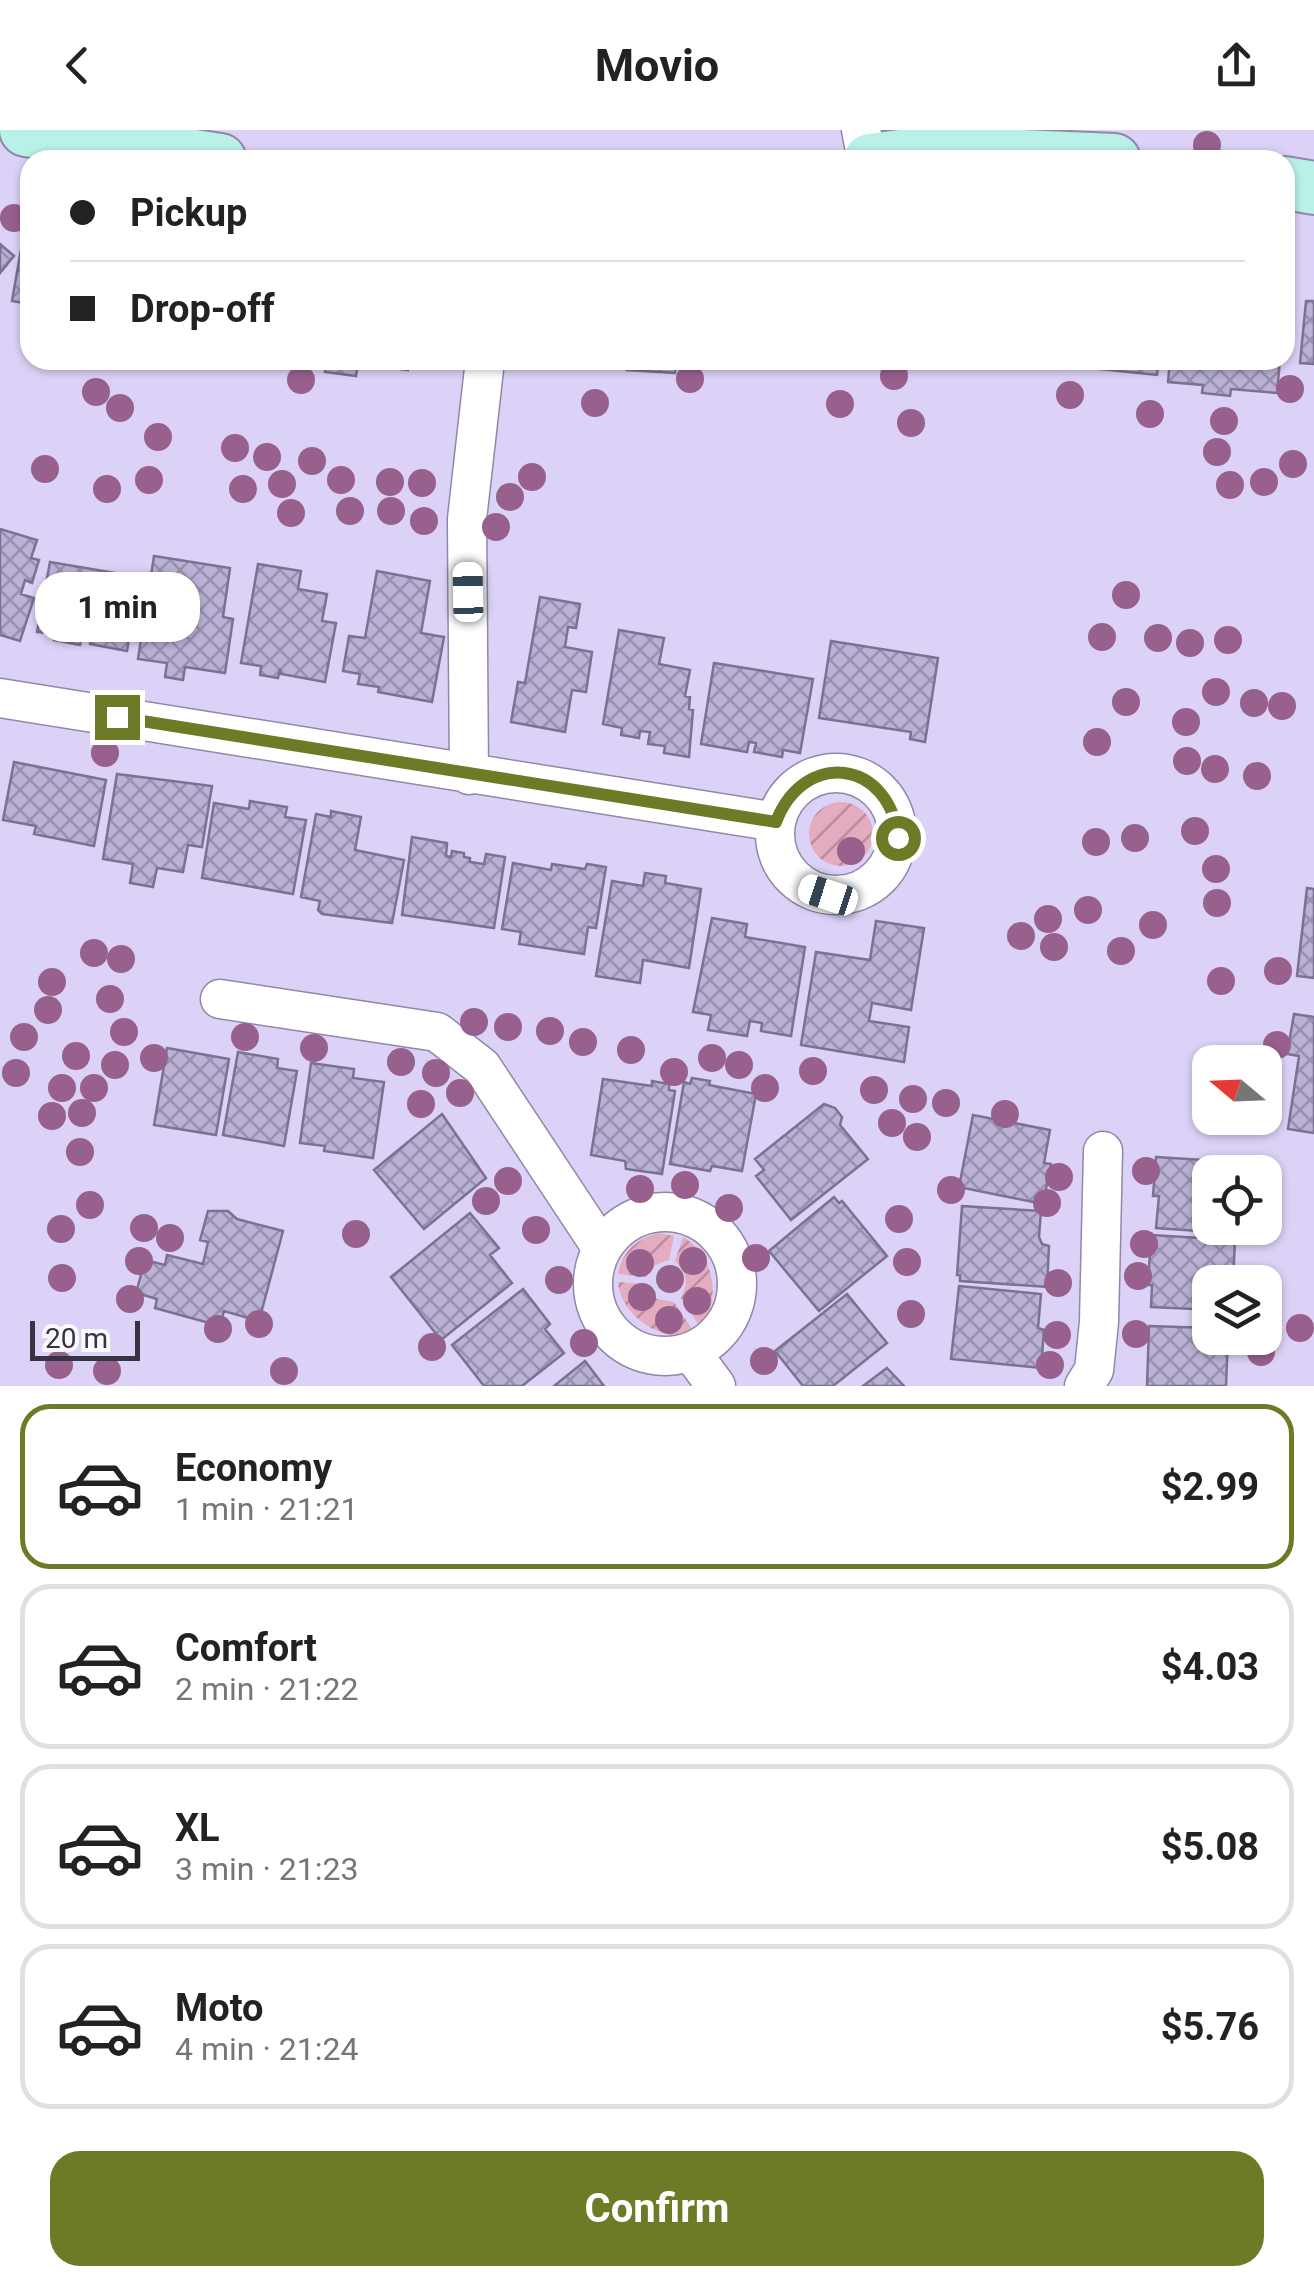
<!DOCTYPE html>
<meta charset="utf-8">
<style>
:root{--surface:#fff;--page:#f6f6f6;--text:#222;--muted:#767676;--line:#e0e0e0;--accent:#6e7a26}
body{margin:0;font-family:Roboto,sans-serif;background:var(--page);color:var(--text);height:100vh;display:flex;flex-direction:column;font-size:38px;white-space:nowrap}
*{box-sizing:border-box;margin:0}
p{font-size:32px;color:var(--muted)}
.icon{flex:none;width:55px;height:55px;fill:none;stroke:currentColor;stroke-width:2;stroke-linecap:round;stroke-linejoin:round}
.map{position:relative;height:1256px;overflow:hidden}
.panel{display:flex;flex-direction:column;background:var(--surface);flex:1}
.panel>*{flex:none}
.top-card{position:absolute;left:20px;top:20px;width:1275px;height:220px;border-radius:30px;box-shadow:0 2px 8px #0004;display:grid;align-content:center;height:220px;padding:0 50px;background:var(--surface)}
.needle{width:65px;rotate:289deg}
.fabs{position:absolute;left:1192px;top:915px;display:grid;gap:20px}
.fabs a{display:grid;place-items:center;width:90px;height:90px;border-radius:20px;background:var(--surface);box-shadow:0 2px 8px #0004;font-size:50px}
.scale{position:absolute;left:30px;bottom:25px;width:110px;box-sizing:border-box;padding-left:10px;border:5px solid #373341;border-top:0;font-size:28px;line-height:35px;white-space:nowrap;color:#373341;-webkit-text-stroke:8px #faf9fd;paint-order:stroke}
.end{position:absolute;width:45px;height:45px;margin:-22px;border:12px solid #6e7a26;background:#fff;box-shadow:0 0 0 5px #fff}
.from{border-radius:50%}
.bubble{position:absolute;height:70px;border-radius:30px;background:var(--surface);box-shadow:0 2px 8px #0004;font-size:32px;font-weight:700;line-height:70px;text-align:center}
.car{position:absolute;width:30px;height:60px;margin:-30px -15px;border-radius:12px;box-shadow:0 0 8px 2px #0007;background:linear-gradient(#fff 24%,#345 0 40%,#fff 0 76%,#345 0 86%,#fff 0)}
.top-card b{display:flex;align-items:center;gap:35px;height:95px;font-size:38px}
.top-card b+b{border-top:2px solid var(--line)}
.top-card i{width:25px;height:25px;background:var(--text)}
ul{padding:18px 0 0;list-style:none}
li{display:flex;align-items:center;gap:30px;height:165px;margin:0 20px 15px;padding:0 30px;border:5px solid var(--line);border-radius:30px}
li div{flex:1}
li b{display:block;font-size:38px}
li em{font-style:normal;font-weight:700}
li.current{border-color:var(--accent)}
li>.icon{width:90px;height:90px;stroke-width:1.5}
.cta{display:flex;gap:20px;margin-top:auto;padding:20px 50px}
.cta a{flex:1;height:115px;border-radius:30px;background:var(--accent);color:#fff;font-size:40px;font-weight:700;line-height:115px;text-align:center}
header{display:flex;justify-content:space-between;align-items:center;height:130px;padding:0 50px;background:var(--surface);font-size:45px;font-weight:700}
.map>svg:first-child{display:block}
.garden{fill:url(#garden-furrows)}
.building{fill:url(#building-cross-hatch);stroke:#7b7293;stroke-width:2.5}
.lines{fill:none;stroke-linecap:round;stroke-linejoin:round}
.street-casing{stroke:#9087a9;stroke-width:41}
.secondary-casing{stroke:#9087a9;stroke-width:56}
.street{stroke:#fff;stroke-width:38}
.secondary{stroke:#b9f1e8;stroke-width:52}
.tree{fill:#98608c}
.route{stroke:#6e7a26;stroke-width:12}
</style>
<header><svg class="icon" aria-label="back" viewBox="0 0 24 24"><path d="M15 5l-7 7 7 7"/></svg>Movio<svg class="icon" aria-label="share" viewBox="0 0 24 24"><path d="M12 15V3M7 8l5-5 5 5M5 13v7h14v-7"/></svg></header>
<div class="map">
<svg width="1314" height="1256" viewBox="0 0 1314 1256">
<defs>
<pattern id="garden-furrows" width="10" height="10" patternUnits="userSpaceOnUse" patternTransform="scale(2.5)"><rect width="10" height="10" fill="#e3adbf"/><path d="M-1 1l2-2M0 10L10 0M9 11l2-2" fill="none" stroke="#b98d9d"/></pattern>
<pattern id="building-cross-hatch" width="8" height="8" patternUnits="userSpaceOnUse" patternTransform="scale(2.5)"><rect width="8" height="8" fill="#bab1d5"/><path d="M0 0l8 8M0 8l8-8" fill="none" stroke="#9891ae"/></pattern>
</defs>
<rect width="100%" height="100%" fill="#dcd2f7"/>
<path class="garden" d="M809 704a32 32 0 1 1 64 0a32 32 0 1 1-64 0Z
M659,1103l15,3 -5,24 -14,5 -9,12 -28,-3c4,-22 19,-36 41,-41z
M683,1107c31,18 39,61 18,91l-20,-30c8,-17 6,-24 -6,-37z
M618,1152l27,2 12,15 17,3 18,27 -1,5c-32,8 -71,-20 -73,-52z"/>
<path class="building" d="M23,108l7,2v64l-18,-3z
M0,114l14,12 -14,17z
M1306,171h8v63l-14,-1z
M327,230h83l-2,10 -50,-7 -2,13 -31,-4z
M628,230h48l-1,13 -48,-3z
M1052,230h107l-2,15 -105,-11z
M1170,230h110l-3,33 -46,-4 -1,7 -28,-3 1,-8 -35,-3z
M0,399l37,11 -6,18 8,2 -7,23 -7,-3 -4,14 13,4 -14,43 -20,-6z
M154,426l76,12 -7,49 10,2 -8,54 -40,-6 -2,13 -18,-3 2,-14 -29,-4z
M50,432l89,15 -12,74 -37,-7 2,-9 -10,-1 -2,11 -26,-5 1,-6 -18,-2z
M258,434l43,7 -3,18 29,5 -5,27 14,2 -11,59 -44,-8 -1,-5 -2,9 -18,-3 1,-9 -20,-3z
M377,441l53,10 -9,52 23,4 -12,65 -54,-10 1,-5 -21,-3 2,-10 -17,-3 6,-35 16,2z
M540,467l40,7 -4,24 -8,-1 -3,20 27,5 -6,40 -14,-2 -7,42 -54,-10 7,-40 7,1z
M619,500l45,8 -5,26 31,6 -5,26 5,1 -1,12 4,1 -4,47 -25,-4 1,-7 -17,-2 2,-12 -10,-1 -1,7 -18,-3 1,-7 -19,-4z
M831,511l107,17 -13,84 -15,-3 1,-7 -92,-14z
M714,533l99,16 -13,74 -17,-3 -1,7 -28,-5 2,-9 -7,-1 -2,10 -46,-8z
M14,632l92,18 -12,66 -60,-12 2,-8 -33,-6z
M117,644l95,12 -10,61 -14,-2 -5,27 -26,-4 -4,19 -23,-4 3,-19 -30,-5z
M250,671l37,6 -2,10 21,3 -13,74 -91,-16 12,-75 35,6z
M331,681l30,6 -6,33 49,10 -12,63 -70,-9 -4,-4 2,-9 -19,-4 15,-83 15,3z
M412,707l35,6 -1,13 5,1 1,-6 12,2v4l6,1v4l14,2 2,-10 19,3 -11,71 -92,-13z
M513,733l38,7 1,-6 33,5 2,-5 19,3 -10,61 -8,-1 -4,27 -65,-10 2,-12 -19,-3z
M645,743l21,3 -1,7 36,6 -12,79 -46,-8 -3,23 -44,-7 16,-95 31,5z
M1307,758l7,1v89l-17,-2z
M712,788l35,6 -2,13 60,10 -14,89 -30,-5 1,-8 -12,-2 -3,15 -39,-6 3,-15 -18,-3z
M876,791l48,7 -13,82 -39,-7 -3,18 40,6 -5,35 -103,-17 15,-93 54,8z
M1294,884l20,3v116l-26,-4 11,-73 -12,-2z
M167,918l62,11 -13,76 -62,-10z
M238,922l40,7 -1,9 20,3 -13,75 -61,-11z
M311,933l43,6 -1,9 31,4 -11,76 -49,-7 1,-5 -25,-3z
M692,948l18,3 -1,4 47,9 -14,77 -30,-5 -2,5 -40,-7 14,-82 6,2z
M603,949l49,7v-5l17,3v6l6,1 -13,83 -36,-5 -1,-8 -34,-6z
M824,974l11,4 7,9 -2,8 28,34 -77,61 -35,-44 8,-6 -9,-11z
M442,984l44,64 -62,51 -50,-59z
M973,985l77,15 -6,33 7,1 -8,40 -84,-17z
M1156,1027l79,5 -1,10h-24v49l-11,-1 -1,11 -42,-3 3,-32h-6z
M834,1067l5,6 3,-2 45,55 -68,55 -50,-60z
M962,1076l79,5 -2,26 3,7 7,2 -2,41 -87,-6v-6h-3z
M208,1081h20l9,8 46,12 -24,90 -35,-10 -4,15 -65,-18 2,-9 -21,-6 9,-33 20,5 2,-10 36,9 5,-22 -8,-2z
M470,1083l29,35 -9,7 22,28 -71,57 -50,-63z
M1151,1105l84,5 -2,42h-23v21l-15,-1 -1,7 -43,-2 1,-22h-4z
M959,1156l82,8 -3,34 6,2 -3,38 -90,-9z
M523,1159l27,35 -5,5 19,24 -42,33h-38l-32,-41z
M847,1164l40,49 -54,43h-30l-28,-35z
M1149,1196l61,2v10h18l-2,48h-79z
M585,1231l19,25h-50z
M887,1238l17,18h-41z"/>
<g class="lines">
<defs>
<path id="street" d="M861,0l6,30
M0,568l776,124
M775 704a61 61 0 1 1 122 0a61 61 0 1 1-122 0Z
M469,645l-2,-256 18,-159
M220,869l217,33 45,35 119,180
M593 1154a72 72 0 1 1 144 0a72 72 0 1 1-144 0Z
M691,1222l25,34
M1084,1256l10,-16 5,-48 4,-171"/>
<path id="secondary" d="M26,0l194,30
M870,30l61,-8 183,8
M1285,53l29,5"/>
</defs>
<use href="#street" class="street-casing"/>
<use href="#secondary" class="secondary-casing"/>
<use href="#street" class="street"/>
<use href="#secondary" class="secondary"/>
</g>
<g class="tree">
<circle cx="1207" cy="15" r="14"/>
<circle cx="14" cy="88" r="14"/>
<circle cx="894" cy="246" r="14"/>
<circle cx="690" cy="249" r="14"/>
<circle cx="301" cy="250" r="14"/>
<circle cx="1290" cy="259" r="14"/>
<circle cx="96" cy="262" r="14"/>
<circle cx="1070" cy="265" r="14"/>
<circle cx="595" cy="273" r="14"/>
<circle cx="840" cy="274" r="14"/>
<circle cx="120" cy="278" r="14"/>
<circle cx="1150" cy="284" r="14"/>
<circle cx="1224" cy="291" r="14"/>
<circle cx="911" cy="293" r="14"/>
<circle cx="158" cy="307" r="14"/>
<circle cx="235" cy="318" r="14"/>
<circle cx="1217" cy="322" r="14"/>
<circle cx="267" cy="327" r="14"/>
<circle cx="312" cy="331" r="14"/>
<circle cx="1293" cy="334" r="14"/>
<circle cx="45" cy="339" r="14"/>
<circle cx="532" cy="347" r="14"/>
<circle cx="149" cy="350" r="14"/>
<circle cx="341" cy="350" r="14"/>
<circle cx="390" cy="352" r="14"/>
<circle cx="1264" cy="352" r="14"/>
<circle cx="422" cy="353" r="14"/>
<circle cx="282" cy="354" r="14"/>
<circle cx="1230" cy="355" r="14"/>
<circle cx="107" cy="359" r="14"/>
<circle cx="243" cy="359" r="14"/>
<circle cx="510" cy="367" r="14"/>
<circle cx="350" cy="381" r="14"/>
<circle cx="391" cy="381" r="14"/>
<circle cx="291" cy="383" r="14"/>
<circle cx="424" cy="391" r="14"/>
<circle cx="496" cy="397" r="14"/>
<circle cx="1126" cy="465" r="14"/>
<circle cx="1102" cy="507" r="14"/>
<circle cx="1158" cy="508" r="14"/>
<circle cx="1228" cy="510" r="14"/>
<circle cx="1190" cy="513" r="14"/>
<circle cx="1216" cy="562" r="14"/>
<circle cx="1126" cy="572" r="14"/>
<circle cx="1254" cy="573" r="14"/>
<circle cx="1282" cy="576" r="14"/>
<circle cx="1186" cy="592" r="14"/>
<circle cx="1097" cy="612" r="14"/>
<circle cx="105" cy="623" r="14"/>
<circle cx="1187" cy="631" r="14"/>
<circle cx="1215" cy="639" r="14"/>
<circle cx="1257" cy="646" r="14"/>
<circle cx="1195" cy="701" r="14"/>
<circle cx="1135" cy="708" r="14"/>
<circle cx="1096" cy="712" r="14"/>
<circle cx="851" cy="721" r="14"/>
<circle cx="1216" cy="739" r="14"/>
<circle cx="1217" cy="773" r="14"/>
<circle cx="1088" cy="780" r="14"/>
<circle cx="1048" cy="789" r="14"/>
<circle cx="1153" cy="795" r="14"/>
<circle cx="1021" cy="806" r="14"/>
<circle cx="1054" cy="817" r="14"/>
<circle cx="1121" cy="821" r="14"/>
<circle cx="94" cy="823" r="14"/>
<circle cx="121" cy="829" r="14"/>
<circle cx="1278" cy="841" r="14"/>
<circle cx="1221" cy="851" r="14"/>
<circle cx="52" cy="852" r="14"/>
<circle cx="110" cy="869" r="14"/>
<circle cx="48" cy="880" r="14"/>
<circle cx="474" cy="892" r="14"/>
<circle cx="508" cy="897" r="14"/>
<circle cx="550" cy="901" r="14"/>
<circle cx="124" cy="902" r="14"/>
<circle cx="24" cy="907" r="14"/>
<circle cx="245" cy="907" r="14"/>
<circle cx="583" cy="912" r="14"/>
<circle cx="1277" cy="915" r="14"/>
<circle cx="314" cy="918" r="14"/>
<circle cx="631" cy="920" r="14"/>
<circle cx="76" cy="926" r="14"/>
<circle cx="154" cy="928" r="14"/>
<circle cx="712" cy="928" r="14"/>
<circle cx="401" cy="932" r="14"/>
<circle cx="115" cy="935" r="14"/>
<circle cx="739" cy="935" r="14"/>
<circle cx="813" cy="941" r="14"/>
<circle cx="674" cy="942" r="14"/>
<circle cx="16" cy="943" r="14"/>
<circle cx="436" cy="943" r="14"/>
<circle cx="62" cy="958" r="14"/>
<circle cx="94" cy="958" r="14"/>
<circle cx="765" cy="958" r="14"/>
<circle cx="874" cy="960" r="14"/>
<circle cx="460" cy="963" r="14"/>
<circle cx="913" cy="969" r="14"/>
<circle cx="946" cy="973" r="14"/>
<circle cx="421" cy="974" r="14"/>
<circle cx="82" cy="983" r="14"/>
<circle cx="1005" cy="984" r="14"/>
<circle cx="52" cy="986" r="14"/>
<circle cx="892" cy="993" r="14"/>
<circle cx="917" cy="1007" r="14"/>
<circle cx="80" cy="1022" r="14"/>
<circle cx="1146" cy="1041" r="14"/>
<circle cx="1059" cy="1047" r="14"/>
<circle cx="508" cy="1051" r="14"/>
<circle cx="685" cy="1055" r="14"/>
<circle cx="640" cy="1059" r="14"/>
<circle cx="951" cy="1060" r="14"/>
<circle cx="486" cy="1071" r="14"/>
<circle cx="1047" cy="1073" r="14"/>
<circle cx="90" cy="1075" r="14"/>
<circle cx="729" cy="1078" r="14"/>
<circle cx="899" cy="1089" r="14"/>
<circle cx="144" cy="1098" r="14"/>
<circle cx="61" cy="1099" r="14"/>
<circle cx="536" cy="1100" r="14"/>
<circle cx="356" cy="1104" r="14"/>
<circle cx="170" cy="1108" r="14"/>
<circle cx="1144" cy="1114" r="14"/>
<circle cx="756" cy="1128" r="14"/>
<circle cx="139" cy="1131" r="14"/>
<circle cx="693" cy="1131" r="14"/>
<circle cx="907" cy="1132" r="14"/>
<circle cx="640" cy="1133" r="14"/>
<circle cx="1138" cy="1146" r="14"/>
<circle cx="62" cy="1148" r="14"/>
<circle cx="670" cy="1149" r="14"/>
<circle cx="559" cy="1150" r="14"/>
<circle cx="1058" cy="1153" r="14"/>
<circle cx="642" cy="1167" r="14"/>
<circle cx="130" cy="1169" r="14"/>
<circle cx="697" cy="1171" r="14"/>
<circle cx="911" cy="1184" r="14"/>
<circle cx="669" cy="1190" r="14"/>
<circle cx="259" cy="1194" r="14"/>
<circle cx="1300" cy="1198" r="14"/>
<circle cx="218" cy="1199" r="14"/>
<circle cx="1136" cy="1204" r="14"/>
<circle cx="1057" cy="1205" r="14"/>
<circle cx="584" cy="1213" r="14"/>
<circle cx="432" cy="1217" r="14"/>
<circle cx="1261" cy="1222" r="14"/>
<circle cx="764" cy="1231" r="14"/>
<circle cx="59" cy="1235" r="14"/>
<circle cx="1050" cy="1235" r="14"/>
<circle cx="107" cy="1241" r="14"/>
<circle cx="284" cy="1241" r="14"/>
</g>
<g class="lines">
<path class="route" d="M117,587l659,105c28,-73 114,-63 122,16"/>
</g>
</svg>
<div class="fabs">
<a><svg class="needle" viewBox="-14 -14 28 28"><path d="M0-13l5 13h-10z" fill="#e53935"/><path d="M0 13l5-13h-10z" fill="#767676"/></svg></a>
<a><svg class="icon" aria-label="locate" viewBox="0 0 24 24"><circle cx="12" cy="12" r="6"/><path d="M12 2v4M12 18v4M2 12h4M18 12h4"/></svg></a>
<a><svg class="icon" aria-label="layers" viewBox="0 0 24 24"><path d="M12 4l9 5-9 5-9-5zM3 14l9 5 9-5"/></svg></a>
</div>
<div class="scale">20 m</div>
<i class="end from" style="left:898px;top:708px"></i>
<i class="end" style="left:117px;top:587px"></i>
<div class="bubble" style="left:35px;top:442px;width:165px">1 min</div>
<i class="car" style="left:468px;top:462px;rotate:359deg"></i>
<i class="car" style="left:828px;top:765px;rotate:288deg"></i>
<div class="top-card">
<b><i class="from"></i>Pickup</b>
<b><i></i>Drop-off</b>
</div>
</div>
<section class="panel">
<ul>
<li class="current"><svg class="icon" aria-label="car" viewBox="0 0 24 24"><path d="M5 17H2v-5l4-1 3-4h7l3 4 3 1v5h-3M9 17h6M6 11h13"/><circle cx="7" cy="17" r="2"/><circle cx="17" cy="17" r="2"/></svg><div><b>Economy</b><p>1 min · 21:21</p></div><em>$2.99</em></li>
<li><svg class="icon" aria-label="car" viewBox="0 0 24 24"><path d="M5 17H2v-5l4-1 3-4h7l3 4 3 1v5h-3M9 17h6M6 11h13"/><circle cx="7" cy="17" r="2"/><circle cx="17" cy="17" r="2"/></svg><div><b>Comfort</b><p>2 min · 21:22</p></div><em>$4.03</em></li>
<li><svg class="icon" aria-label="car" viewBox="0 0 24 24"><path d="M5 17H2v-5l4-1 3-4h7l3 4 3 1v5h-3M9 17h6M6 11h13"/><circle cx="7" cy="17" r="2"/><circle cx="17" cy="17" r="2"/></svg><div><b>XL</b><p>3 min · 21:23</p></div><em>$5.08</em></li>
<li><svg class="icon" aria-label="car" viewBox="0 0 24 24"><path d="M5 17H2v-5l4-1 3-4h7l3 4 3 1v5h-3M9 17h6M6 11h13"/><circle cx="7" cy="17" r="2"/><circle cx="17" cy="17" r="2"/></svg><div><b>Moto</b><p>4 min · 21:24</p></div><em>$5.76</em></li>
</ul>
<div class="cta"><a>Confirm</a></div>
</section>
